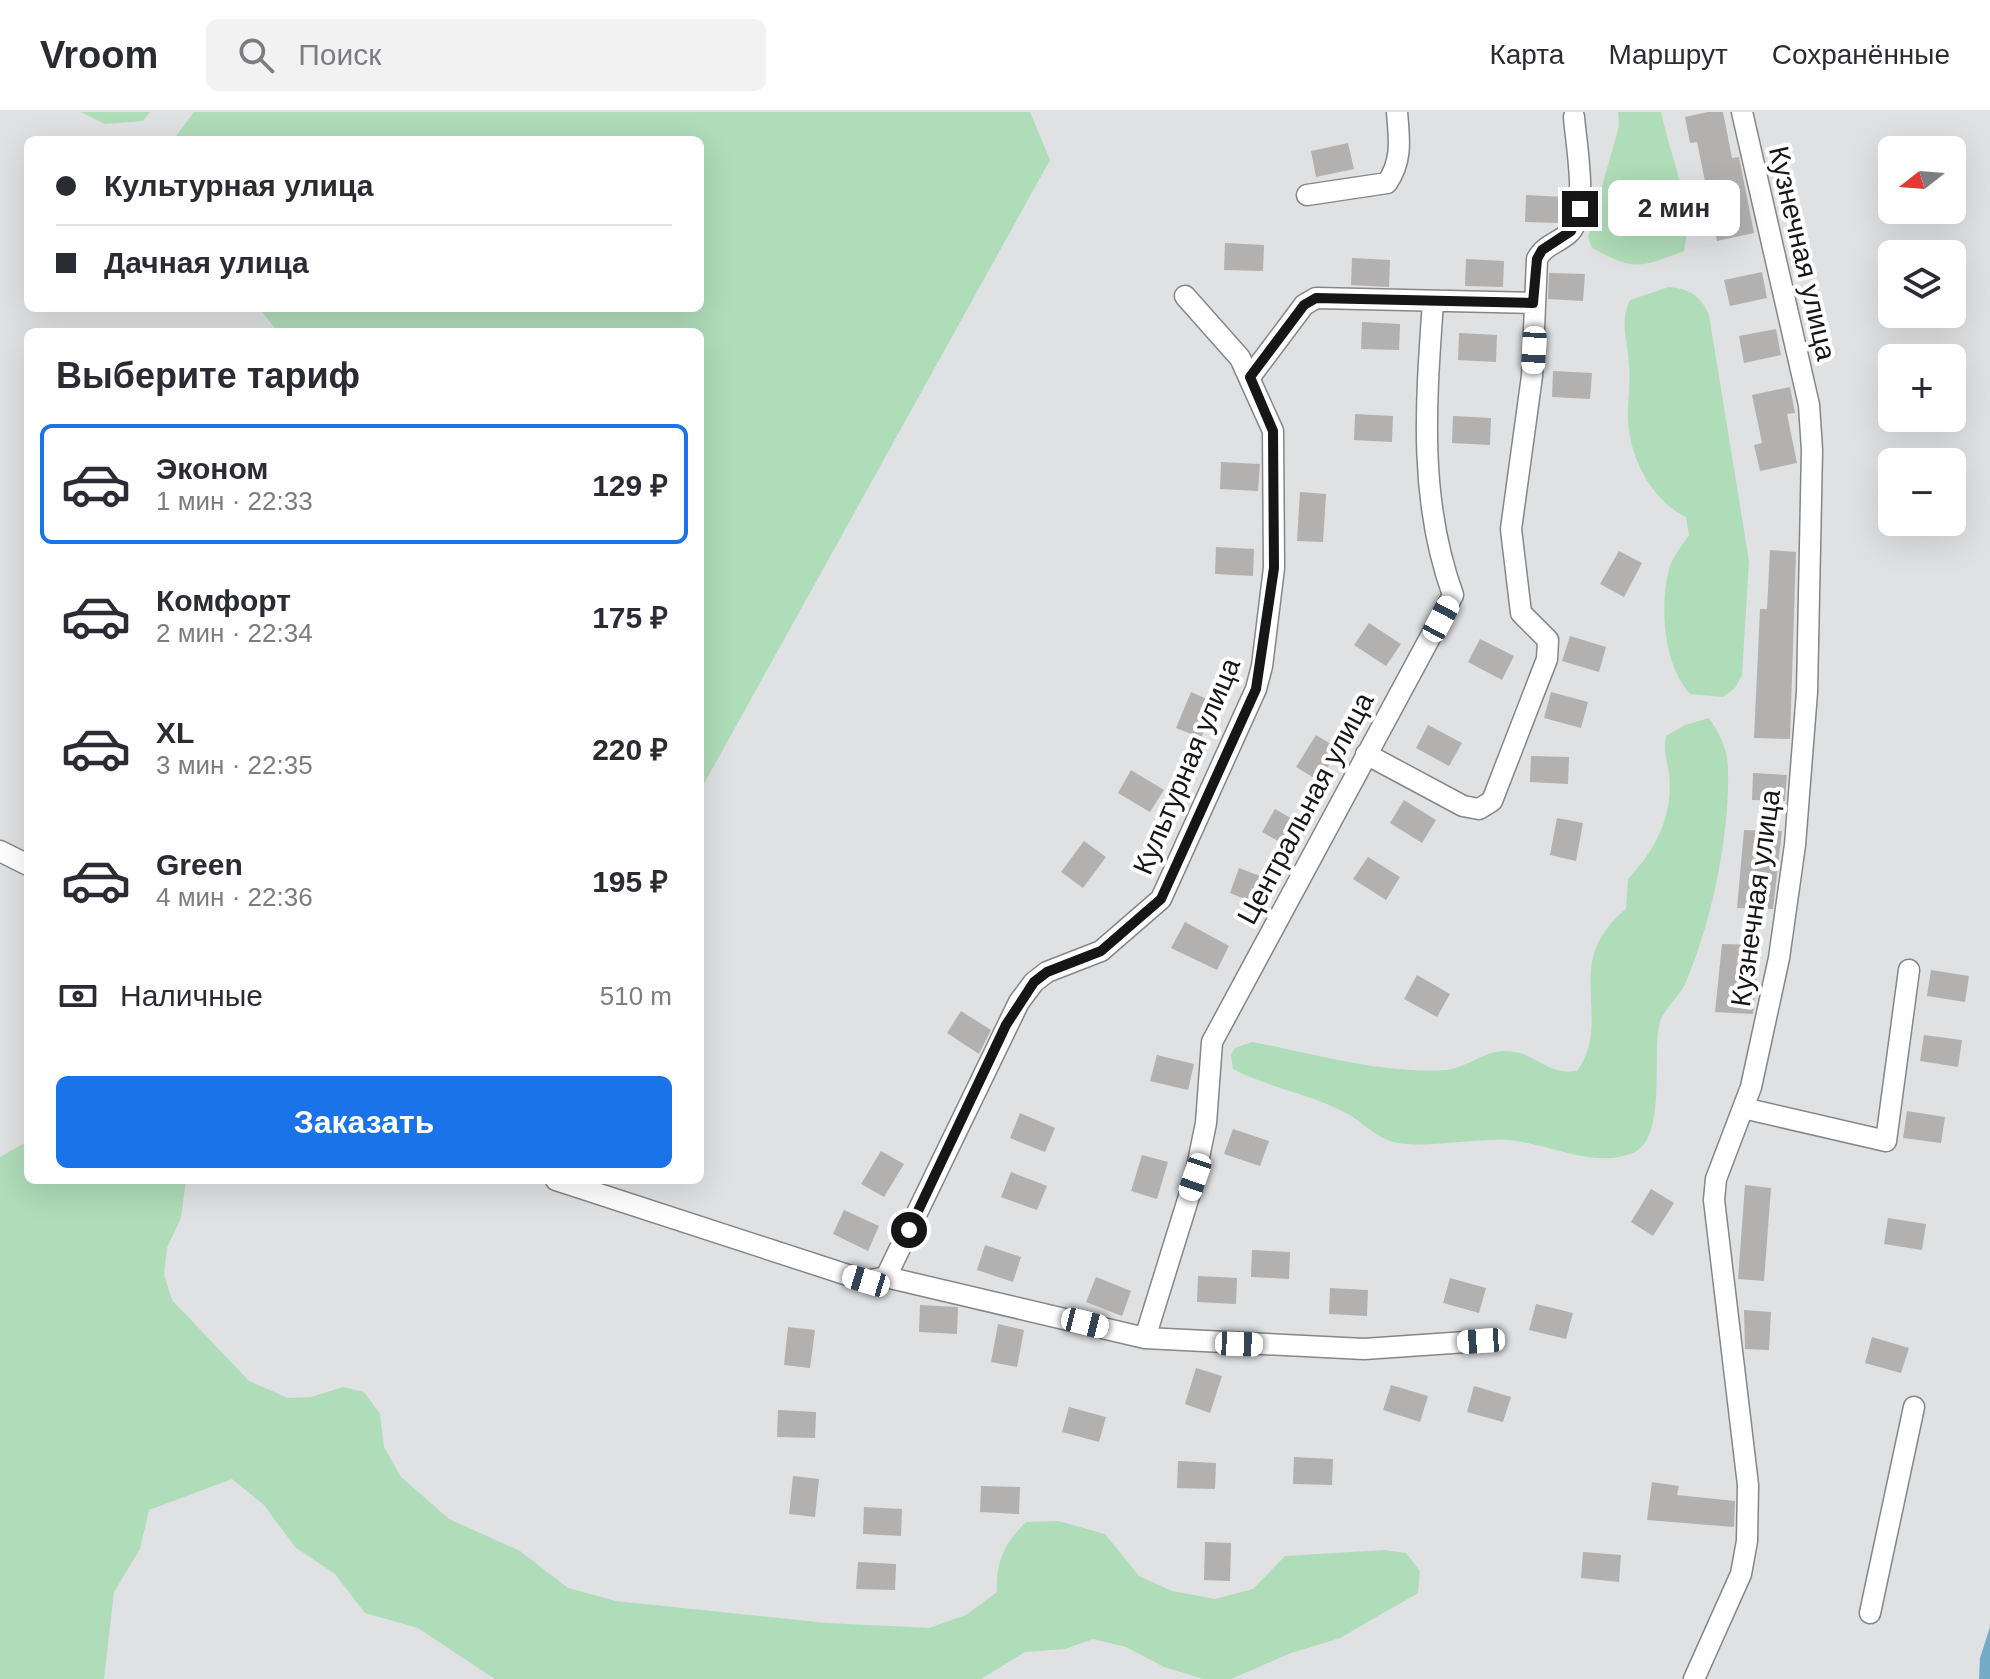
<!DOCTYPE html>
<html lang="ru">
<meta charset="utf-8">
<style>
:root{--surface:#fff;--page:#f2f2f3;--text:#2b2b33;--muted:#7c7c81;--line:#e1e1e2;--accent:#1a73e8}
body{margin:0;font-family:Helvetica,sans-serif;background:var(--page);color:var(--text);height:100vh;display:flex;flex-direction:column;font-size:30px;white-space:nowrap}
*{box-sizing:border-box;margin:0}
p{font-size:26px;color:var(--muted)}
.icon{flex:none;width:44px;height:44px;fill:none;stroke:currentColor;stroke-width:2;stroke-linecap:round;stroke-linejoin:round}
.map{position:relative;flex:1;overflow:hidden}
.drawer{position:absolute;left:24px;top:216px;width:680px;height:856px;display:flex;flex-direction:column;background:var(--surface);border-radius:12px;box-shadow:0 8px 32px #0002}
.drawer>*{flex:none}
.hud{position:absolute;left:24px;top:24px;width:680px;height:176px;border-radius:12px;box-shadow:0 8px 32px #0002;display:grid;align-content:center;height:176px;padding:0 32px;background:var(--surface)}
.needle{width:52px;rotate:253deg}
.tools{position:absolute;left:1878px;top:24px;display:grid;gap:16px}
.tools a{display:grid;place-items:center;width:88px;height:88px;border-radius:12px;background:var(--surface);box-shadow:0 8px 32px #0002;font-size:40px}
.end{position:absolute;width:36px;height:36px;margin:-18px;border:10px solid #161617;background:#fff;box-shadow:0 0 0 4px #fff}
.from{border-radius:50%}
.bubble{position:absolute;height:56px;border-radius:12px;background:var(--surface);box-shadow:0 8px 32px #0002;font-size:26px;font-weight:700;line-height:56px;text-align:center}
.car{position:absolute;width:24px;height:48px;margin:-24px -12px;border-radius:10px;box-shadow:0 0 6px 2px #0007;background:linear-gradient(#fff 24%,#345 0 40%,#fff 0 76%,#345 0 86%,#fff 0)}
.hud b{display:flex;align-items:center;gap:28px;height:76px;font-size:30px}
.hud b+b{border-top:2px solid var(--line)}
.hud i{width:20px;height:20px;background:var(--text)}
ul{padding:0;list-style:none}
li{display:flex;align-items:center;gap:24px;height:120px;margin:0 16px 12px;padding:0 16px;border:4px solid transparent;border-radius:12px}
li div{flex:1}
li b{display:block;font-size:30px}
li em{font-style:normal;font-weight:700}
li.selected{border-color:var(--accent)}
li>.icon{width:72px;height:72px;stroke-width:1.5}
h2{padding:0 32px;font-size:36px;line-height:96px}
.pay{display:flex;align-items:center;gap:20px;height:88px;padding:0 32px;font-size:30px}
.pay p{margin-inline-start:auto}
.action{display:flex;gap:16px;margin-top:auto;padding:16px 32px}
.action a{flex:1;height:92px;border-radius:12px;background:var(--accent);color:#fff;font-size:32px;font-weight:700;line-height:92px;text-align:center}
header{display:flex;align-items:center;gap:48px;box-sizing:border-box;height:112px;padding:0 40px;background:var(--surface);border-bottom:2px solid var(--line)}
header strong{font-size:38px}
nav{display:flex;gap:44px;margin-inline-start:auto;font-size:28px}
.search{width:560px;height:72px;background:var(--page);display:flex;align-items:center;gap:20px;box-sizing:border-box;padding:0 28px;border-radius:12px;color:var(--muted);font-size:30px}
.map>svg:first-child{display:block}
.green{fill:#afdcb9}
.water{fill:#74acc7}
.building{fill:#b2b1af}
.lines{fill:none;stroke-linecap:round;stroke-linejoin:round}
.minor-casing{stroke:#858687;stroke-width:23}
.minor{stroke:#fff;stroke-width:20}
.route{stroke:#161617;stroke-width:10}
.labels{text-anchor:middle;stroke-width:8;stroke-linejoin:round;paint-order:stroke}
.street-label{font-size:28px;fill:#161617;stroke:#fff}
</style>
<header>
<strong>Vroom</strong>
<div class="search"><svg class="icon" aria-label="search" viewBox="0 0 24 24"><circle cx="10" cy="10" r="6"/><path d="M15 15l6 6"/></svg>Поиск</div>
<nav><a>Карта</a><a>Маршрут</a><a>Сохранённые</a></nav>
</header>
<div class="map">
<svg width="1990" height="1567" viewBox="0 0 1990 1567">
<rect width="100%" height="100%" fill="#e0e1e3"/>
<path class="green" d="M81,0h69l-7,9 -38,3z
M194,0h836l20,48 -350,631v-459h-422l-19,-24h441v-168h-527z
M1618,0h43c9,44 33,94 23,139 -45,17 -49,20 -92,-3l-4,-11 31,-111z
M1669,175c21,2 32,9 40,28l40,246 -7,114 -7,13 -12,9 -33,-3c-26,-29 -30,-83 -22,-121 3,-15 14,-27 21,-38l-3,-18c-34,-16 -56,-59 -58,-96 -1,-19 3,-37 1,-56 -1,-24 -10,-43 1,-65z
M1709,606c10,14 19,32 19,51 2,66 -16,151 -42,213 -6,14 -22,27 -26,40 -9,33 8,116 -27,131 -40,16 -85,-10 -125,-13 -31,-2 -83,8 -110,3 -20,-3 -35,-21 -52,-30 -35,-19 -77,-25 -113,-44l-2,-14 4,-7 17,-6c63,12 129,32 193,28 20,-1 37,-18 58,-19 33,-1 40,24 74,20 38,-53 -18,-108 49,-162l2,-30c28,-29 46,-65 41,-106 -2,-14 -6,-22 -3,-37l19,-11z
M28,1029v39h158l-5,38 -14,30 -3,27 8,25 77,81 39,17 23,-1 32,-10 21,5 16,22 4,33 17,30 48,42 71,32 48,37 48,13 211,22 102,5 37,-13 31,-23c-1,-31 7,-48 29,-70l32,-1 47,13 34,42 33,15 43,8 38,-10 32,-33 99,-6 22,3 14,18 -2,22 -78,45 -49,15 -60,26h-27l-40,-12 -38,-20 -33,-8 -28,10 -40,3 -44,27h-486l-77,-51 -53,-15 -30,-39 -40,-27 -31,-42 -32,-26 -83,31 -9,39 -26,43 -10,87h-104v-522z"/>
<path class="water" d="M1990,1515v52h-11l1,-21z"/>
<path class="building" d="M1708,0h15l9,46 7,-1 15,76 -37,8 -20,-99 -7,1 -5,-26z
M1348,31l6,26 -38,8 -5,-26z
M1526,83l38,2 -4,26 -35,-1z
M1225,131l39,2 -1,26 -39,-1z
M1352,146l38,2 -1,27 -38,-2z
M1466,147l38,2 -1,26 -38,-1z
M1762,160l5,26 -37,8 -6,-26z
M1549,161l36,1 -2,27 -35,-2z
M1362,210l38,2 -1,26 -38,-1z
M1776,217l5,26 -37,8 -5,-27z
M1459,221l38,2 -1,27 -38,-2z
M1553,259l39,2 -2,26 -38,-2z
M1790,275l5,26 -8,1 10,49 -37,8 -6,-26 8,-2 -10,-48z
M1355,302l38,2 -1,26 -38,-2z
M1453,304l38,2 -1,27 -38,-2z
M1221,350l39,2 -2,27 -38,-2z
M1300,380l26,2 -3,48 -26,-1z
M1216,435l38,2 -1,27 -38,-2z
M1770,438l26,2 -6,187 -36,-1 6,-129h7z
M1619,439l23,12 -18,34 -24,-13z
M1369,511l32,21 -15,22 -32,-21z
M1570,524l36,11 -7,25 -37,-11z
M1480,527l34,17 -12,24 -34,-18z
M1191,580l25,11 -15,35 -25,-10z
M1551,580l37,10 -7,26 -37,-10z
M1428,613l34,18 -13,23 -33,-18z
M1316,623l23,14 -20,32 -23,-14z
M1531,644l38,1 -1,27 -38,-2z
M1131,658l33,20 -14,22 -32,-19z
M1753,661l34,2 -2,26 -33,-1z
M1404,688l32,20 -14,23 -32,-20z
M1275,697l33,19 -13,23 -33,-19z
M1557,706l26,5 -7,38 -26,-6z
M1744,718l38,1 -9,78 -36,-1z
M1084,729l22,16 -23,31 -22,-16z
M1368,745l32,20 -14,23 -33,-21z
M1239,756l36,14 -10,25 -35,-14z
M1185,810l44,24 -12,24 -46,-22z
M1722,832l38,1 -7,69 -38,-2z
M1931,858l38,6 -4,26 -38,-6z
M1417,863l33,19 -13,23 -33,-18z
M961,899l30,19 -12,24 -32,-21z
M1924,923l38,5 -4,27 -38,-6z
M1157,943l37,9 -6,26 -38,-9z
M1907,999l38,6 -4,26 -38,-5z
M1020,1001l35,15 -10,24 -35,-14z
M1233,1017l36,12 -9,25 -36,-12z
M881,1039l23,13 -20,33 -23,-13z
M1142,1043l26,7 -11,37 -26,-8z
M1011,1060l36,14 -10,24 -36,-13z
M1745,1073l26,3 -7,93 -26,-2z
M1651,1077l23,14 -21,33 -22,-14z
M844,1098l35,16 -11,25 -35,-17z
M1888,1106l38,6 -4,26 -38,-6z
M985,1133l36,12 -8,25 -36,-12z
M1252,1138l38,2 -1,27 -38,-2z
M1198,1164l39,2 -1,26 -39,-2z
M1096,1165l35,14 -9,25 -36,-14z
M1450,1166l36,10 -7,25 -36,-10z
M1330,1176l38,2 -1,26 -38,-2z
M1536,1192l37,9 -7,26 -37,-9z
M920,1193l38,2 -1,27 -38,-2z
M1744,1198l27,2 -2,38 -24,-1z
M998,1212l26,6 -7,37 -26,-5z
M788,1215l27,3 -5,38 -26,-3z
M1872,1225l37,11 -8,25 -36,-10z
M1196,1256l26,8 -12,37 -25,-9z
M1391,1273l37,11 -8,26 -37,-12z
M1474,1274l37,11 -8,25 -36,-10z
M1069,1295l37,10 -7,25 -37,-10z
M778,1298l38,2 -1,26 -38,-1z
M1294,1345l39,2 -1,26 -39,-1z
M1178,1349l38,2 -1,26 -38,-1z
M793,1364l26,3 -4,38 -26,-3z
M1652,1370l27,4 -2,9 58,6 -1,26 -87,-7z
M981,1374l39,1 -1,27 -39,-2z
M864,1395l38,2 -1,27 -38,-2z
M1205,1430l26,1 -1,38 -26,-1z
M1583,1440l38,3 -2,27 -38,-4z
M858,1450l38,2 -1,26 -39,-1z"/>
<g class="lines">
<defs>
<path id="minor" d="M1307,83l80,-12c16,-23 12,-45 10,-71
M1250,265l54,-72 12,-7 217,5
M1366,642l97,52 16,3 13,-8 55,-142 1,-19 -27,-27 -10,-84 21,-153 5,-117c8,-15 22,-16 33,-27 19,-20 6,-88 4,-115
M0,739l28,14
M1743,996l143,33 23,-171
M556,1068l310,101 20,-4 259,61 219,11 117,-8
M886,1165l133,-275 15,-20 13,-10 54,-21 60,-52 95,-210 6,-23 12,-98 -1,-137 -33,-73 -55,-62
M1145,1226l50,-161 11,-54 6,-81 241,-447c-35,-97 -27,-193 -20,-293
M1870,1501l44,-206
M1694,1567l47,-105 6,-33 1,-56 -34,-285 2,-21 35,-92 28,-129 16,-113 12,-153 5,-242 -3,-45 -67,-293"/>
</defs>
<use href="#minor" class="minor-casing"/>
<use href="#minor" class="minor"/>
</g>
<g class="lines">
<path class="route" d="M909,1118l97,-205 28,-43 13,-10 54,-21 60,-52 95,-210 18,-121 -1,-137 -23,-54 54,-72 12,-7 217,5 4,-44 5,-9 29,-19 9,-22"/>
</g>
<g class="labels">
<g class="street-label">
<text transform="translate(1803 141) rotate(77)" y="10">Кузнечная улица</text>
<text transform="translate(1186 654) rotate(-67)" y="10">Культурная улица</text>
<text transform="translate(1305 696) rotate(-62)" y="10">Центральная улица</text>
<text transform="translate(1755 786) rotate(-82)" y="10">Кузнечная улица</text>
</g>
</g>
</svg>
<div class="tools">
<a><svg class="needle" viewBox="-14 -14 28 28"><path d="M0-13l5 13h-10z" fill="#e53935"/><path d="M0 13l5-13h-10z" fill="#7c7c81"/></svg></a>
<a><svg class="icon" aria-label="layers" viewBox="0 0 24 24"><path d="M12 4l9 5-9 5-9-5zM3 14l9 5 9-5"/></svg></a>
<a>+</a>
<a>−</a>
</div>
<i class="end from" style="left:909px;top:1118px"></i>
<i class="end" style="left:1580px;top:97px"></i>
<div class="bubble" style="left:1608px;top:68px;width:132px">2 мин</div>
<i class="car" style="left:1534px;top:238px;rotate:183deg"></i>
<i class="car" style="left:1441px;top:507px;rotate:28deg"></i>
<i class="car" style="left:1195px;top:1065px;rotate:199deg"></i>
<i class="car" style="left:866px;top:1169px;rotate:287deg"></i>
<i class="car" style="left:1085px;top:1211px;rotate:104deg"></i>
<i class="car" style="left:1481px;top:1229px;rotate:266deg"></i>
<i class="car" style="left:1239px;top:1232px;rotate:92deg"></i>
<div class="hud">
<b><i class="from"></i>Культурная улица</b>
<b><i></i>Дачная улица</b>
</div>
<section class="drawer">
<h2>Выберите тариф</h2>
<ul>
<li class="selected"><svg class="icon" aria-label="car" viewBox="0 0 24 24"><path d="M5 17H2v-5l4-1 3-4h7l3 4 3 1v5h-3M9 17h6M6 11h13"/><circle cx="7" cy="17" r="2"/><circle cx="17" cy="17" r="2"/></svg><div><b>Эконом</b><p>1 мин · 22:33</p></div><em>129 ₽</em></li>
<li><svg class="icon" aria-label="car" viewBox="0 0 24 24"><path d="M5 17H2v-5l4-1 3-4h7l3 4 3 1v5h-3M9 17h6M6 11h13"/><circle cx="7" cy="17" r="2"/><circle cx="17" cy="17" r="2"/></svg><div><b>Комфорт</b><p>2 мин · 22:34</p></div><em>175 ₽</em></li>
<li><svg class="icon" aria-label="car" viewBox="0 0 24 24"><path d="M5 17H2v-5l4-1 3-4h7l3 4 3 1v5h-3M9 17h6M6 11h13"/><circle cx="7" cy="17" r="2"/><circle cx="17" cy="17" r="2"/></svg><div><b>XL</b><p>3 мин · 22:35</p></div><em>220 ₽</em></li>
<li><svg class="icon" aria-label="car" viewBox="0 0 24 24"><path d="M5 17H2v-5l4-1 3-4h7l3 4 3 1v5h-3M9 17h6M6 11h13"/><circle cx="7" cy="17" r="2"/><circle cx="17" cy="17" r="2"/></svg><div><b>Green</b><p>4 мин · 22:36</p></div><em>195 ₽</em></li>
</ul>
<div class="pay"><svg class="icon" aria-label="cash" viewBox="0 0 24 24"><path d="M3 7h18v10H3z"/><circle cx="12" cy="12" r="2"/></svg>Наличные<p>510 m</p></div>
<div class="action"><a>Заказать</a></div>
</section>
</div>
